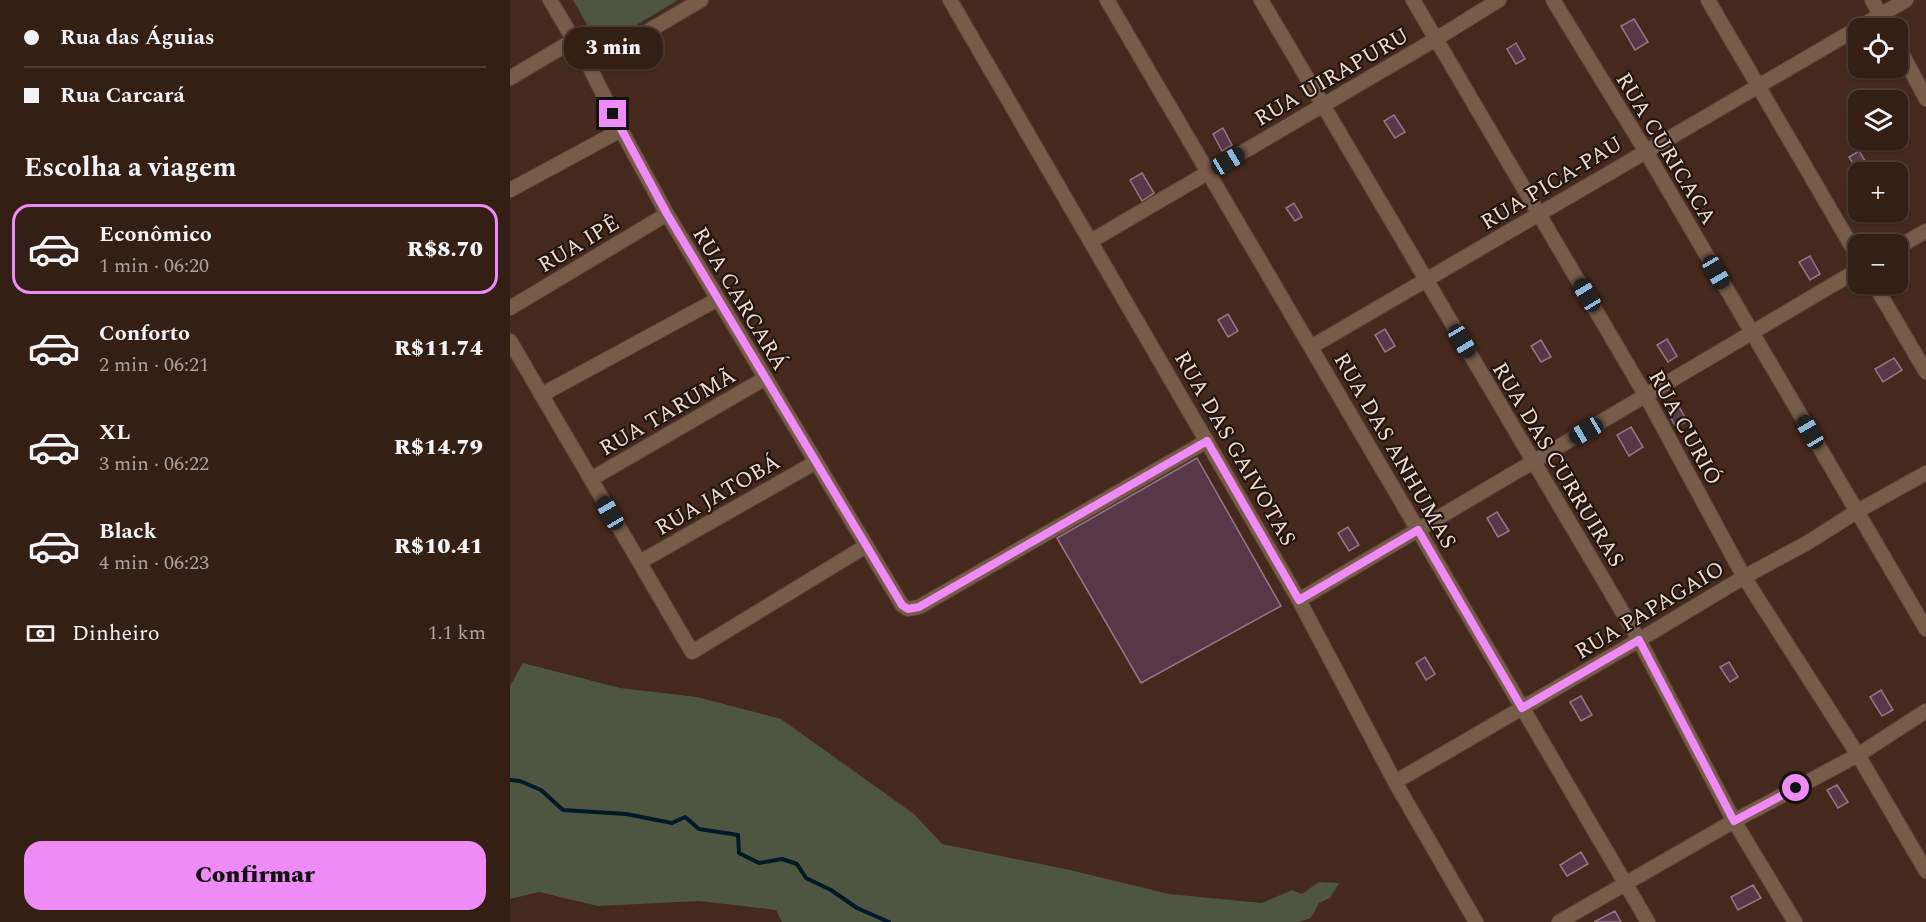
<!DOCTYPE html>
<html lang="pt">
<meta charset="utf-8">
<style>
:root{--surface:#341f15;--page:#3c271e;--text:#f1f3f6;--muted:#a9a2a0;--line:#4e3d34;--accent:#ef8bf6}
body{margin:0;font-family:Spectral,serif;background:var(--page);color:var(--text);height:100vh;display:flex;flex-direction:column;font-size:22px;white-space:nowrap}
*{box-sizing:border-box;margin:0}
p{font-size:20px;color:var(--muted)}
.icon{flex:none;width:33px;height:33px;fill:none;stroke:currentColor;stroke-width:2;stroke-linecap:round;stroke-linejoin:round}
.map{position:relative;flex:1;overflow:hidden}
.sheet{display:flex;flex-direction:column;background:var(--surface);width:510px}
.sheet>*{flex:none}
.top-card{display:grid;align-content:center;height:132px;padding:0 24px;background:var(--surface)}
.fabs{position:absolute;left:1338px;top:18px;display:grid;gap:12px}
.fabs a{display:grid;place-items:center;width:60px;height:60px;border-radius:12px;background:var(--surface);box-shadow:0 2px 4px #0004,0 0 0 2px var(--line);font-size:30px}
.end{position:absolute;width:27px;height:27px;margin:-14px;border:8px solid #ef8bf6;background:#111;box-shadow:0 0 0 3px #111}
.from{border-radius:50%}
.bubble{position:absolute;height:42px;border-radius:18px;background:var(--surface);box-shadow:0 2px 4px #0004,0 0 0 2px var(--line);font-size:20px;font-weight:800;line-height:42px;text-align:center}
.car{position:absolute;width:18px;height:36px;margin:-18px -9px;border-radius:8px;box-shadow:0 0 4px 2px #0007;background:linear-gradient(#222 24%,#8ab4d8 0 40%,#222 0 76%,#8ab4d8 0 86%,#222 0)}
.top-card b{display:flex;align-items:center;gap:21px;height:57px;font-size:22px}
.top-card b+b{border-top:2px solid var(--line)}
.top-card i{width:15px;height:15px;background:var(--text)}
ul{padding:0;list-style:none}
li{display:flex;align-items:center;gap:18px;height:90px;margin:0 12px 9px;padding:0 12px;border:3px solid transparent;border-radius:18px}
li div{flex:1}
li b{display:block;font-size:22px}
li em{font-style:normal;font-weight:800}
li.current{border-color:var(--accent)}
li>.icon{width:54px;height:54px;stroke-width:1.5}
h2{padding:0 24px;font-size:27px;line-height:72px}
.pay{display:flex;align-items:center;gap:15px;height:66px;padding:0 24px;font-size:22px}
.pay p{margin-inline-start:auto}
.cta{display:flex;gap:12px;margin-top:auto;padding:12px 24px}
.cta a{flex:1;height:69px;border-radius:18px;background:var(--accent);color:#111;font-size:24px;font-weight:800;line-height:69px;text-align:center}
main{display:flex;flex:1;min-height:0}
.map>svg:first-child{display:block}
.green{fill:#4e5642}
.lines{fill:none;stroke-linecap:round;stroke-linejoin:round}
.stream{stroke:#001a27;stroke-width:4}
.building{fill:#563948;stroke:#967586;stroke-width:1.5}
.minor-casing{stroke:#604639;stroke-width:16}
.minor{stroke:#785c4a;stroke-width:14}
.route{stroke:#ef8bf6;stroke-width:8}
.labels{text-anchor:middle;stroke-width:4.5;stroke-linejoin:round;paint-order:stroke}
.street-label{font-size:22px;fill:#eedcd3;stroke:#221510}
</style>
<main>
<section class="sheet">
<div class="top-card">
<b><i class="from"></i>Rua das Águias</b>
<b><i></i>Rua Carcará</b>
</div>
<h2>Escolha a viagem</h2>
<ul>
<li class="current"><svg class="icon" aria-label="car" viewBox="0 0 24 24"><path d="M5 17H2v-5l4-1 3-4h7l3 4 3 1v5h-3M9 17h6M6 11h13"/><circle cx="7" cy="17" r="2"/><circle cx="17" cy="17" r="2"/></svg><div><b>Econômico</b><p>1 min · 06:20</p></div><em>R$8.70</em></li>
<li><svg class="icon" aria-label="car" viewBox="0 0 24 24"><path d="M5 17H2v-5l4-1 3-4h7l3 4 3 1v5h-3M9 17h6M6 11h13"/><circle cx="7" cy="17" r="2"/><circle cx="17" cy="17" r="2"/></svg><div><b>Conforto</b><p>2 min · 06:21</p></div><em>R$11.74</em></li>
<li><svg class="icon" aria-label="car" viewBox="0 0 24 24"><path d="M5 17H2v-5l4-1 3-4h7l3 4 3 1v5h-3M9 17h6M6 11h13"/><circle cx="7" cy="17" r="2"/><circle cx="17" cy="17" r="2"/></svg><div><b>XL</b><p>3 min · 06:22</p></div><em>R$14.79</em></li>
<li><svg class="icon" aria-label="car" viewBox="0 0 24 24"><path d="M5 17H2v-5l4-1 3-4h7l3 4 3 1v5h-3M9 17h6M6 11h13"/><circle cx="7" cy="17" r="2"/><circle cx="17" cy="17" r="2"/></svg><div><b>Black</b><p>4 min · 06:23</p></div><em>R$10.41</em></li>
</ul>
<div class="pay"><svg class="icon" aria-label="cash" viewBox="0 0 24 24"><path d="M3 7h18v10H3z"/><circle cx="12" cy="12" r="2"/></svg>Dinheiro<p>1.1 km</p></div>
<div class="cta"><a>Confirmar</a></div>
</section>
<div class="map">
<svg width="1416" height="922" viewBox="0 0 1416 922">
<rect width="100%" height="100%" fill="#45291c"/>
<path class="green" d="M63,0h105l-78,47z
M13,663l97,25 77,9 84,22 133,95 28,30 128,26 99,24 93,9 30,-13 10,4 17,-12 20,1 -9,15 -11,5 -8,15 -12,4h-517l-6,-12 -77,-9 -101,5 -59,-14 -29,7v-213z"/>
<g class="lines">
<path class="stream" d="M0,780l10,1 21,9 22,20 63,4 46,9 13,-6 14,12 39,6 1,18 20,10 23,-4 15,5 9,14 25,12 26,18 32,14"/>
</g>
<path class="building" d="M1124,19l14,23 -13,8 -14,-24z
M1006,43l9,16 -9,5 -9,-15z
M884,115l11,17 -10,6 -11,-17z
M713,128l9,17 -10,6 -9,-17z
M1349,151l11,18 -5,3h-7l-9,-15z
M632,173l12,20 -12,8 -12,-21z
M784,203l8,14 -7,4 -9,-13z
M1300,256l10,18 -10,6 -11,-18z
M718,314l10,17 -10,6 -10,-17z
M875,329l10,17 -10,6 -10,-17z
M1157,339l10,17 -9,6 -11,-17z
M1031,340l10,17 -10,5 -10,-16z
M1384,358l8,12 -19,12 -8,-13z
M1168,405l9,16 -11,6 -9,-16z
M1121,427l12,20 -14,9 -12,-21z
M687,458l84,148 -140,77 -84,-145z
M987,512l12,19 -11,6 -11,-19z
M838,527l11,18 -10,6 -11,-18z
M915,657l10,17 -9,6 -10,-17z
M1219,662l9,15 -8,5 -10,-15z
M1371,690l12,20 -11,6 -12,-19z
M1071,696l11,19 -11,6 -11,-19z
M1327,785l11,17 -10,6 -11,-18z
M1071,852l7,12 -21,12 -7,-11z
M1243,885l8,13 -23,12 -7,-13z
M1105,911l6,11h-27z"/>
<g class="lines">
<defs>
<path id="minor" d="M40,0l39,66 32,64 46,84 235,391 6,4 11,-2 288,-166
M440,0l349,600 96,182 81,140
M597,0l541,922
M751,0l378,640 95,181 61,101
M903,0l233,396 98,181 114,178 68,116
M1043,0l92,150 281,479
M1198,0l150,257
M1362,0l16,28
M1388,46l28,53
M79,66l112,-66
M0,78l64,-38
M0,190l111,-60
M581,241l345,-202 63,-39
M1388,247l28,-16
M1364,284l52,88
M0,308l157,-94
M0,341l182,311 174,-106
M801,347l595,-347
M31,395l177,-96
M81,479l173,-100
M130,562l176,-100
M789,600l559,-330
M885,782l244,-142 105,-63 63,-34 49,-31 70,-39
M1049,922l175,-101 124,-66 68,-44"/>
</defs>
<use href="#minor" class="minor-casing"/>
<use href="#minor" class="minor"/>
</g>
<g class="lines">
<path class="route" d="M103,114l54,100 235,391 6,4 11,-2 288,-166 92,159 119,-70 104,178 117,-68 95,181 62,-33"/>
</g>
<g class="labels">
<g class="street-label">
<text transform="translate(821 76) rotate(-30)" y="8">RUA UIRAPURU</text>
<text transform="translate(1157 148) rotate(59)" y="8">RUA CURICACA</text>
<text transform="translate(1041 182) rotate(-31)" y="8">RUA PICA-PAU</text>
<text transform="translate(68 243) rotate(-31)" y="8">RUA IPÊ</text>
<text transform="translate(231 298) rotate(59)" y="8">RUA CARCARÁ</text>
<text transform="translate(157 411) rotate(-30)" y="8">RUA TARUMÃ</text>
<text transform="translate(1176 427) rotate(61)" y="8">RUA CURIÓ</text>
<text transform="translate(726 448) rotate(60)" y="8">RUA DAS GAIVOTAS</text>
<text transform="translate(886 450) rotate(60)" y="8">RUA DAS ANHUMAS</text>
<text transform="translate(1049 464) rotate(59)" y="8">RUA DAS CURRUIRAS</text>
<text transform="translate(207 494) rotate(-30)" y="8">RUA JATOBÁ</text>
<text transform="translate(1139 609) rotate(-31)" y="8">RUA PAPAGAIO</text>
</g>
</g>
</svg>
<div class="fabs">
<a><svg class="icon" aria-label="locate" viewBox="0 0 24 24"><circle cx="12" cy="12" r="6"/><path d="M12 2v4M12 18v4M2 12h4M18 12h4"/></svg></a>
<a><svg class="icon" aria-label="layers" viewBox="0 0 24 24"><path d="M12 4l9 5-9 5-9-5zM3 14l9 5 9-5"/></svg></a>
<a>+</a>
<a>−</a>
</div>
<i class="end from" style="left:1286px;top:788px"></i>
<i class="end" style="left:103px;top:114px"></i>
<div class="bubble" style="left:54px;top:27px;width:99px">3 min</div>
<i class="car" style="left:718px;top:161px;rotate:59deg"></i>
<i class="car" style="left:1206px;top:272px;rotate:150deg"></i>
<i class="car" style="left:1077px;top:295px;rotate:329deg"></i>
<i class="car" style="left:952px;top:341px;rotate:149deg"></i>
<i class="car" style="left:1076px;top:431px;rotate:240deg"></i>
<i class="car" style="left:1300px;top:432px;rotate:330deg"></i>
<i class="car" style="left:100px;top:513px;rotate:330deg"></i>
</div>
</main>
